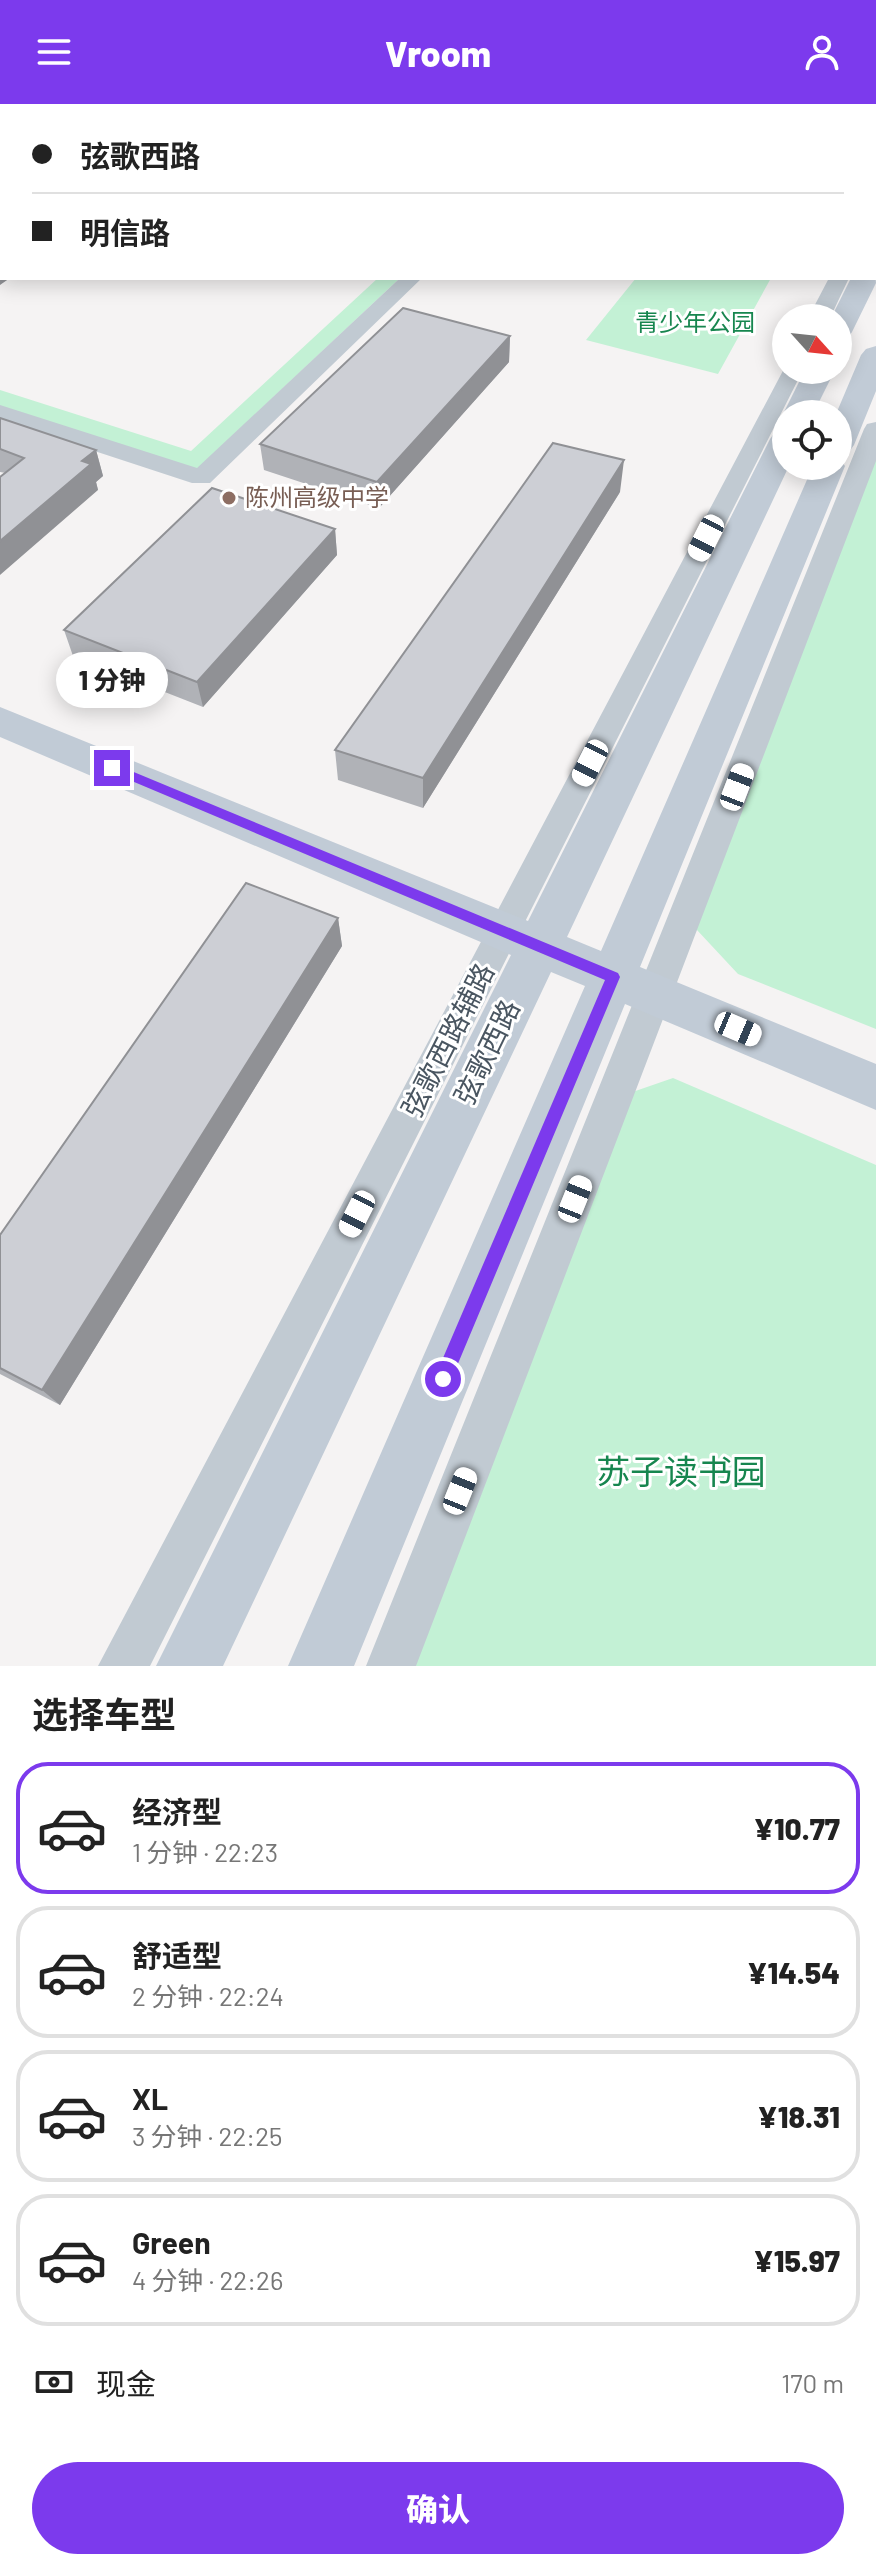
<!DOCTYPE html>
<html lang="zh">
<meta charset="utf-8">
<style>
:root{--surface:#fff;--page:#f6f6f6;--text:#222;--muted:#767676;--line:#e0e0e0;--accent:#7c3aed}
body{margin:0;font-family:Barlow,"Noto Sans SC",sans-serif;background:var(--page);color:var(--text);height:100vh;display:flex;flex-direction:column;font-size:30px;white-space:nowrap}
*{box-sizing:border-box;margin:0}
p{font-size:26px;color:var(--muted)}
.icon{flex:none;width:44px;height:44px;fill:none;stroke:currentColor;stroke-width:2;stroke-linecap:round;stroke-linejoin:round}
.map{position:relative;height:1562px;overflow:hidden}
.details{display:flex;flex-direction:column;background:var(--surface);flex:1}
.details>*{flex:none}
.guide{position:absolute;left:0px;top:0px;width:876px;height:176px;box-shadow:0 4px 20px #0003;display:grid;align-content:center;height:176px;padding:0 32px;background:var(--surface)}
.needle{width:52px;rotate:117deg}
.buttons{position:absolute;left:772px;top:200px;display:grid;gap:16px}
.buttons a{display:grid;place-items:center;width:80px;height:80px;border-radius:50%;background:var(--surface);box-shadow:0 4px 20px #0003;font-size:40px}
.end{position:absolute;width:36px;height:36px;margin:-18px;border:10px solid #7c3aed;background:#fff;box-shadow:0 0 0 4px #fff}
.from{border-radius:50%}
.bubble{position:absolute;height:56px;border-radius:28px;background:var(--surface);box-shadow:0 4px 20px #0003;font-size:26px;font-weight:800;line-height:56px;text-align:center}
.car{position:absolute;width:24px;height:48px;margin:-24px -12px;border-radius:10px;box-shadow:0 0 6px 2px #0007;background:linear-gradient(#fff 24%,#345 0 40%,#fff 0 76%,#345 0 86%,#fff 0)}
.guide b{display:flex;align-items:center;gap:28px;height:76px;font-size:30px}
.guide b+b{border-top:2px solid var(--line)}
.guide i{width:20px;height:20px;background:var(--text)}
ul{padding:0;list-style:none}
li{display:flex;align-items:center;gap:24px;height:132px;margin:0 16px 12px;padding:0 16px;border:4px solid var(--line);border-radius:32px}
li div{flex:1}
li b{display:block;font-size:30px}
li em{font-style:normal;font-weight:800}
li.on{border-color:var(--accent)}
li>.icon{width:72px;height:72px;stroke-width:1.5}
h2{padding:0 32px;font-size:36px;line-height:96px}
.pay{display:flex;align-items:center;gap:20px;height:88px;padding:0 32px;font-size:30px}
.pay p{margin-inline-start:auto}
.cta{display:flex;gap:16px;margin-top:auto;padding:16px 32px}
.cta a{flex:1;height:92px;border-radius:48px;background:var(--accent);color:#fff;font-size:32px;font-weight:800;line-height:92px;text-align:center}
header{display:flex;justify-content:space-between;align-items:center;height:104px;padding:0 32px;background:var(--accent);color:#fff;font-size:36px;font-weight:800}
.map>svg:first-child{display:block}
.green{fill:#c3f1d5}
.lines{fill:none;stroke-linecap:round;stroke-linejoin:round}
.street{fill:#c1cad2;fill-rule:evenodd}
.secondary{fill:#c1cbd6;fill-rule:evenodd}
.wall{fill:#b0b2b7}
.shaded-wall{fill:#909195}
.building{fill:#cdcfd5;stroke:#909195;stroke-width:2}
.route{fill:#7c3aed}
.education-dot{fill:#8d6e63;stroke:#fff;stroke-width:3}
.labels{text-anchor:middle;stroke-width:6;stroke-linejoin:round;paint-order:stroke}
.far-park-label{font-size:24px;fill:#17864f;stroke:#fff}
.far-education-label{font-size:24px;fill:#785e54;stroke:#fff;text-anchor:start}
.street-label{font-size:28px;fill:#4a5661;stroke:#fff}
.near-park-label{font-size:34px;fill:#17864f;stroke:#fff}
</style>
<header><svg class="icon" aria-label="menu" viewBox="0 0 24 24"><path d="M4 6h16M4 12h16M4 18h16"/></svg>Vroom<svg class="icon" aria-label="person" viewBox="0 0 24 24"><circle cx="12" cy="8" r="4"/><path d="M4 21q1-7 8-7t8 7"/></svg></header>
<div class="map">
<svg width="876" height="1562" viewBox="0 0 876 1562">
<rect width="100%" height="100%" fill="#f5f3f3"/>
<path class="green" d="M465,0h359l3,2h-354z
M378,174h22l-203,191 -197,-63v-16l191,61z
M636,174h135l-53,96 -132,-34z
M876,332v593l-138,-55 -55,-59z
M673,974l203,87v501h-479l224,-570z"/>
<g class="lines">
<path class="street" d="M157,0h24l2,2h-24z
M876,97v15l-2,1v-15z
M400,174h22l-212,205h-18l-192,-63v-15l197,63z
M829,174h20l-19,40h-22z
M786,261v5h17l-653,1296h-52z
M876,318v39l-460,1205h-50l498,-1237 3,-5z"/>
<path class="secondary" d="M875,168l1,11 -24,49 -4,6 -10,3v-23h-7l20,-40h23z
M876,242v45l-22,54 -5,7 -11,3 -2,-41 25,-59 5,-6z
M805,266h30l-22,44h-27v5l-3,-5z
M786,326v36h3l-222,471 34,14 212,-485h25v-7h2l5,7 -205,501 236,97v46l-251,-106 -271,662h-66l297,-680 -34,-14 -328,694h-67l355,-711 -511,-218v-30l528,214 242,-482 5,-7z"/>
</g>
<path class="wall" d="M2,23v151v-101h-2v-49z
M510,232l-1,26 -130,146 -115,-38 -4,-26z
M0,314l96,32 7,26 -7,6 2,8 -98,-18z
M620,388l-197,316 -85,-28 -3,-30z
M335,425l2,26 -134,152 -130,-51 -9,-26z
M338,814l4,28 -282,459 -60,-31v-139z"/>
<path class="shaded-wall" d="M85,0h18v2h-22z
M107,0h18v2h-18z
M2,149v25h8l-10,7v-31z
M510,232l-1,26 -130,146 -2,-26z
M96,346l7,26 -7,6 2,8 -98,85v-34l82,-80z
M624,356l-4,32 -197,316v-30z
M335,425l2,26 -134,152 -6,-25z
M338,814l4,28 -282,459 -18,-15z"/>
<path class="building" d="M42,0h43l-4,2h-42z
M187,0h15l9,2h-27z
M2,23v28l-2,-1v-26z
M2,73v76l-2,1v-76z
M403,204l107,28 -133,146 -117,-38z
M0,314l96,32 -14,11 9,3 -91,77v-64l24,-19 -24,-9z
M553,339l71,17 -201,318 -88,-28z
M212,384l123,41 -138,153 -133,-52z
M246,779l92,35 -296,472 -42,-22v-133z"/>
<path class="route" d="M112,659l506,210 2,4 -171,408 -6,3 -6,-3 -3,-6 171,-399 -497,-209v-6z"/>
<circle class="education-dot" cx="229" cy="394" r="8"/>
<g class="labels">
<g class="far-park-label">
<text x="695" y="227">青少年公园</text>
</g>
<g class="far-education-label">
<text x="245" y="402">陈州高级中学</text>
</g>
<g class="street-label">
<text transform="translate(448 936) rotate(-63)" y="10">弦歌西路辅路</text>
<text transform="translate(487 948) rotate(-64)" y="10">弦歌西路</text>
</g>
<g class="near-park-label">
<text x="681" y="1380">苏子读书园</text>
</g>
</g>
</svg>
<div class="buttons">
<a><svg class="needle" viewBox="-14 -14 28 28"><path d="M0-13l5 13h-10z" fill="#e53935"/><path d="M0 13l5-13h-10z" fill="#767676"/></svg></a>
<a><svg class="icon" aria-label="locate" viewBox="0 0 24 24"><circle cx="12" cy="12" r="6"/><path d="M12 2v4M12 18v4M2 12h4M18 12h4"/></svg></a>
</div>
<i class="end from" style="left:443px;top:1275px"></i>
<i class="end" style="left:112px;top:664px"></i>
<div class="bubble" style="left:56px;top:548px;width:112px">1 分钟</div>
<i class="car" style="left:706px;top:434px;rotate:207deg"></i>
<i class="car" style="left:590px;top:659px;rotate:207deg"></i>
<i class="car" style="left:737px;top:683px;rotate:21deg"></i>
<i class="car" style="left:738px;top:925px;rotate:113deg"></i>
<i class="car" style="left:575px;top:1095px;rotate:22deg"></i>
<i class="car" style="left:357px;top:1110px;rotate:207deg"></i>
<i class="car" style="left:460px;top:1387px;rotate:22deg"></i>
<div class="guide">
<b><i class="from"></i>弦歌西路</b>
<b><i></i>明信路</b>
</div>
</div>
<section class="details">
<h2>选择车型</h2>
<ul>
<li class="on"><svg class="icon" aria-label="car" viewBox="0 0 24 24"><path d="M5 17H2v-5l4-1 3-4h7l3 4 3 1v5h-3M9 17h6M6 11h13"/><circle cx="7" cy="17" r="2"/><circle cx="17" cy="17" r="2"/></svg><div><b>经济型</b><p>1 分钟 · 22:23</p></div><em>¥10.77</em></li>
<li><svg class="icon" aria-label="car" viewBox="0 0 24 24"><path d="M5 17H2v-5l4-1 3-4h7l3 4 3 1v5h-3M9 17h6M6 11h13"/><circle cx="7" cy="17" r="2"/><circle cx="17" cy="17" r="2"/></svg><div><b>舒适型</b><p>2 分钟 · 22:24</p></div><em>¥14.54</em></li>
<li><svg class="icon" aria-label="car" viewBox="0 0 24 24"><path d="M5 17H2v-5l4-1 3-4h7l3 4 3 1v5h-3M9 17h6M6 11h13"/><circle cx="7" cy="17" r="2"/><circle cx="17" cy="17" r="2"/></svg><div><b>XL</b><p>3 分钟 · 22:25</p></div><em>¥18.31</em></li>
<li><svg class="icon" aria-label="car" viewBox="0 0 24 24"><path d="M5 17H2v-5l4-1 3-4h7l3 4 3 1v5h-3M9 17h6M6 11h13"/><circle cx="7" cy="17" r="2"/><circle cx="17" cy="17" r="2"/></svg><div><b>Green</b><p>4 分钟 · 22:26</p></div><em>¥15.97</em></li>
</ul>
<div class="pay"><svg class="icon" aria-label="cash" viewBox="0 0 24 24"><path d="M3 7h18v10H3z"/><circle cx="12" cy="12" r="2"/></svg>现金<p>170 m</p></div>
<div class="cta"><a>确认</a></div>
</section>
